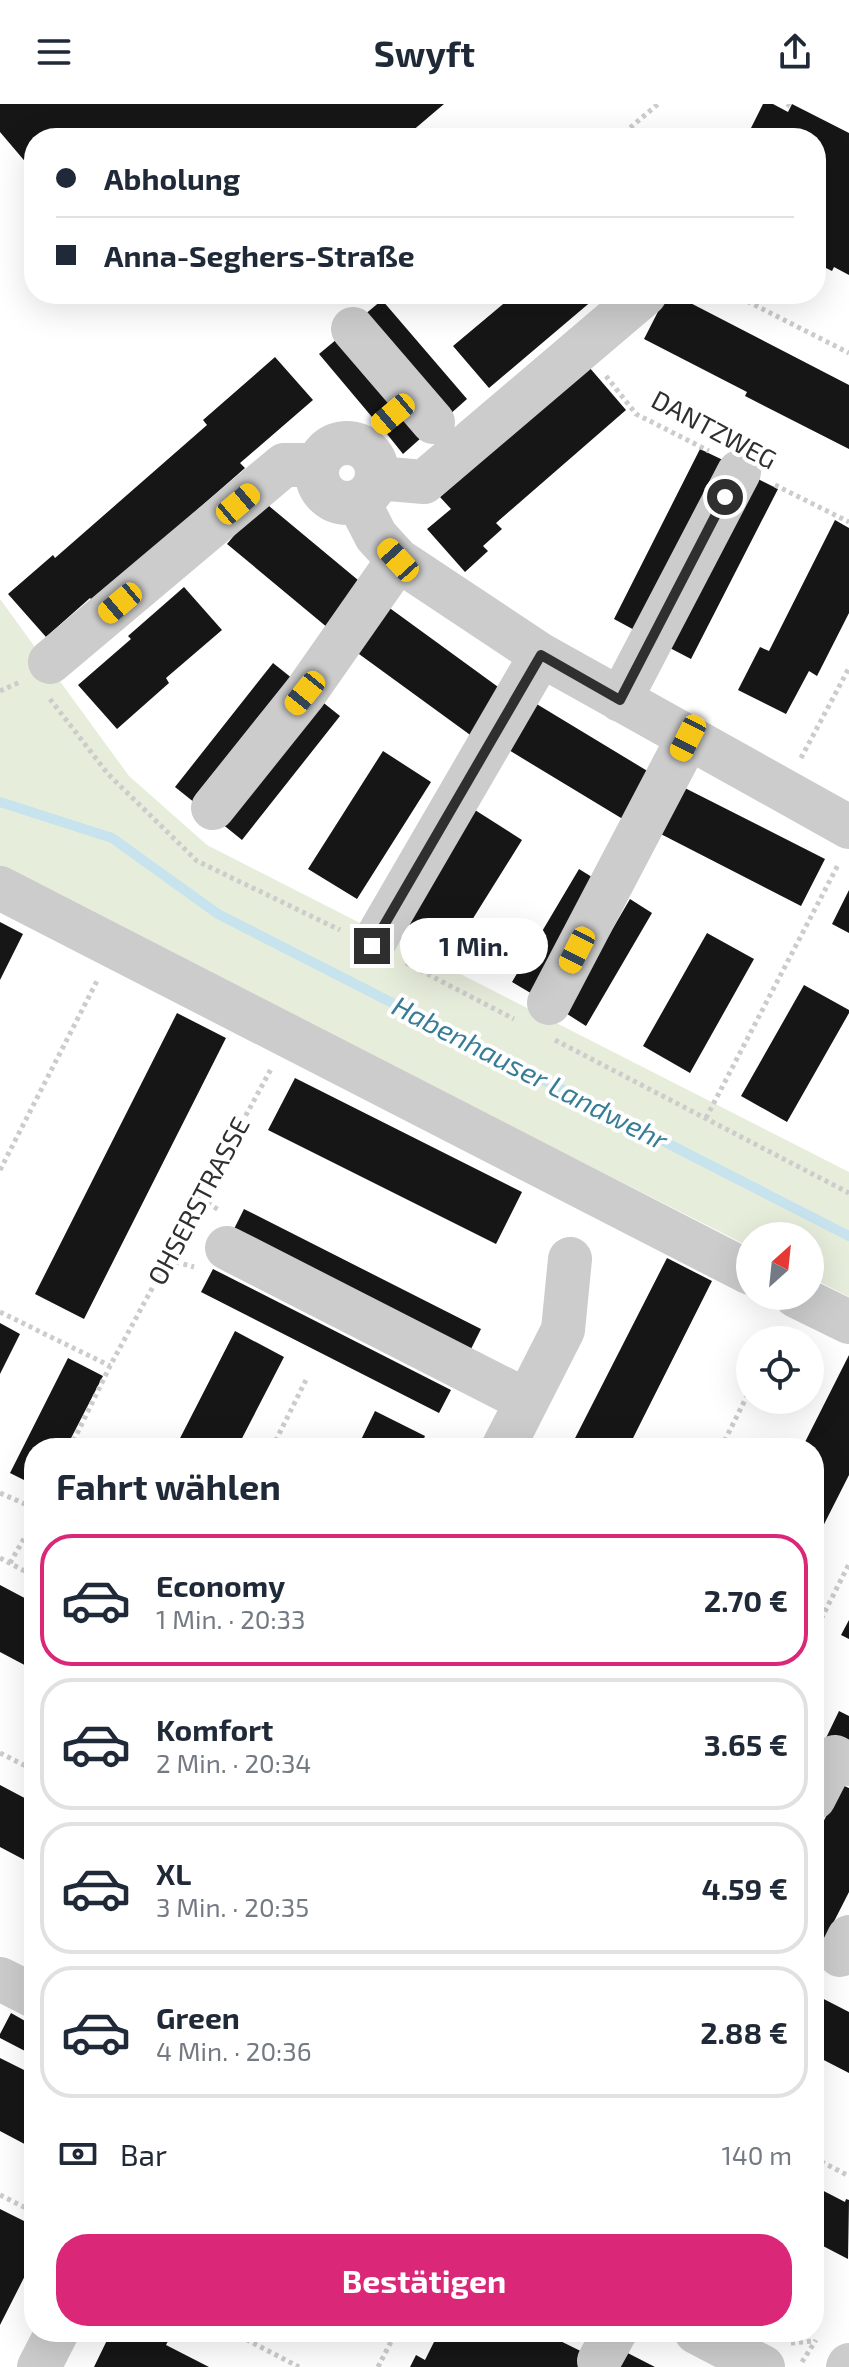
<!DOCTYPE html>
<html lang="de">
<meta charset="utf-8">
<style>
:root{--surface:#fff;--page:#f6f6f7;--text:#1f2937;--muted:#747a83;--line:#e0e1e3;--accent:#db2777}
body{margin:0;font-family:"Exo 2",sans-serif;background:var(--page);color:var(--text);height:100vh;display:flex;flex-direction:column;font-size:30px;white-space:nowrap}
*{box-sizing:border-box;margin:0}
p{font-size:26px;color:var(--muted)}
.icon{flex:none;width:44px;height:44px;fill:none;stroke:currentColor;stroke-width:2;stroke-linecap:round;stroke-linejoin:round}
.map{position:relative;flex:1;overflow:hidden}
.drawer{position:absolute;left:24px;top:1334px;width:800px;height:904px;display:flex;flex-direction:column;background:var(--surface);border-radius:32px;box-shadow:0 8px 32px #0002}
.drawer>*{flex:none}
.hud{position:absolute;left:24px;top:24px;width:802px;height:176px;border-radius:32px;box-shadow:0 8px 32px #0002;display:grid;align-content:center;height:176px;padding:0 32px;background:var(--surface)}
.needle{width:52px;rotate:27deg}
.tools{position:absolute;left:736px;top:1118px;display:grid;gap:16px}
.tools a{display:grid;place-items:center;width:88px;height:88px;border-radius:50%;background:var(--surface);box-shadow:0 8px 32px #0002;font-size:40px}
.end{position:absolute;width:36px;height:36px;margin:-18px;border:10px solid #2f2f2f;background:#fff;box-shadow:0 0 0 4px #fff}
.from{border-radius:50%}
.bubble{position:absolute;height:56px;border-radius:28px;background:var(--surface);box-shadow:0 8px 32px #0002;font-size:26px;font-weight:700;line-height:56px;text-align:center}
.car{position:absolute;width:24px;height:48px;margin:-24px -12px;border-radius:10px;box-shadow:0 0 6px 2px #0007;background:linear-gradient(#f5c518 24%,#345 0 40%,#f5c518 0 76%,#345 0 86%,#f5c518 0)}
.hud b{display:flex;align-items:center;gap:28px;height:76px;font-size:30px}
.hud b+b{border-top:2px solid var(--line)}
.hud i{width:20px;height:20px;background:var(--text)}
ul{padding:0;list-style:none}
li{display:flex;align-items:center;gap:24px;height:132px;margin:0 16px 12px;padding:0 16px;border:4px solid var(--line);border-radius:32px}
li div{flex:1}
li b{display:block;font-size:30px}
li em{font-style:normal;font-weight:700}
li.selected{border-color:var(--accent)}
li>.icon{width:72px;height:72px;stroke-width:1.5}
h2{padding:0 32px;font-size:36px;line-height:96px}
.pay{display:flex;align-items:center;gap:20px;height:88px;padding:0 32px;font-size:30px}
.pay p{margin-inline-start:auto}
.action{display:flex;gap:16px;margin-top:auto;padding:16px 32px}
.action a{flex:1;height:92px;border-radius:32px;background:var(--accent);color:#fff;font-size:32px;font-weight:700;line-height:92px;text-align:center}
header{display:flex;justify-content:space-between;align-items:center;height:104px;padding:0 32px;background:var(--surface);font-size:36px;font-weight:700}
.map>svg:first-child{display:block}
.green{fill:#e7eddb}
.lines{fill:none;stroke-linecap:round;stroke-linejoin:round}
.stream{stroke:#c6e3ee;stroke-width:10}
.building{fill:#161616}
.path{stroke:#ccc;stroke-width:5;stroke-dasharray:4 4;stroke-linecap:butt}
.minor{stroke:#ccc;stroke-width:44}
.route{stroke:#2f2f2f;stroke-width:10}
.labels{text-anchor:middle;stroke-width:8;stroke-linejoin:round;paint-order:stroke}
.street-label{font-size:26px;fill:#2f2f2f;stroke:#fff}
.water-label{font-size:28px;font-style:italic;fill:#377d96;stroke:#fff}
</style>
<header><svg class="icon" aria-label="menu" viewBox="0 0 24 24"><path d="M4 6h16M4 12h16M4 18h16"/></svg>Swyft<svg class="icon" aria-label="share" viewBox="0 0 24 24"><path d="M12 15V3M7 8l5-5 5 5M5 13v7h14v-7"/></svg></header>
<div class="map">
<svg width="849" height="2263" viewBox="0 0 849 2263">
<rect width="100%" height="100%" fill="#fff"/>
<path class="green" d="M0,495l129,177 78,69 642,327v125l-39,-20v-41h-60v11l-750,-379z"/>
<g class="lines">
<path class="stream" d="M0,698l112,36 106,76 631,322"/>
</g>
<path class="building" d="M0,0h444l-40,34h-370v34l-34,-40z
M763,0h10l15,8 4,-8 57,29v142l-15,-8 -2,4 -16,-8v-125h-70z
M515,190h85l-111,94 -36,-42z
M667,190h6l176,91v64l-104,-53 2,-4 -103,-53z
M382,196l85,99 -19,17 -85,-100z
M337,235l53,62 -18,16 -53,-63z
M275,253l38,43 -73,63 5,5 -152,133 -3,-3 -44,39 -38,-43 45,-39 2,3 152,-133 -4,-5z
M589,263l37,43 -130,113 6,6 -19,17 5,5 -23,21 -38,-43 24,-20 -11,-12z
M405,315l16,19 -18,16 -16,-20z
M700,345l25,12 -87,171 -24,-13z
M754,373l24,12 -87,170 -23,-12z
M263,397l107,89 -36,43 -107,-89z
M835,416l14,8v85l-32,63 -8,-5 -23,43 -48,-24 22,-43 9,4z
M184,483l38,43 -56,48 3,5 -52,46 -39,-44 53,-46 -3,-3z
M380,497l125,91 -32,45 -125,-91z
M273,559l20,16 -98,124 -20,-16z
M320,596l20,16 -98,124 -21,-17z
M535,599l124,75 -28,46 -124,-75z
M383,647l48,31 -74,117 -49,-30z
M675,679l150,76 -24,47 -150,-77z
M475,706l47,30 -70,112 -48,-31z
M579,765l21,13 -66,113 -22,-13z
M849,786v43l-17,-9z
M630,795l22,14 -66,113 -22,-14z
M0,818l23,12 -23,46z
M707,829l47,26 -64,114 -47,-27z
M804,881l45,25v3l-62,109 -46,-26z
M177,909l49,25 -142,281 -49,-25z
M295,974l227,114 -26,52 -228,-114z
M244,1105l237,120 -11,22 -237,-120z
M667,1154l45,23 -84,167h-58z
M213,1165l238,121 -12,23 -238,-121z
M0,1219l20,11 -20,40z
M235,1227l49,26 -47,91h-62z
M849,1251v120l-35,69v-96h-12z
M68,1254l35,18 -37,72h-32v37l-24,-12z
M375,1307l50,25 -5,12h-63z
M0,1481l34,18v67l-34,-18z
M849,1516v19l-8,-4z
M839,1607l10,5v34l-23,-12z
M0,1681l34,18v62l-34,-18z
M842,1681l7,3v104l-27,53 -8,-4v-101z
M814,1890l35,18v61l-35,-18z
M11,1909l23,13v9l-9,16 -25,-13v-4z
M0,1954l34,17v74l-34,-18z
M814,2082l31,16 1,-3 3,1 -1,59 -25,-13 -2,5 -7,-3z
M0,2105l34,17v32l-34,67z
M111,2228h39l18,9 -2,4 43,22h-115z
M439,2228h103l63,31 9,-17 41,21h-245l6,-12 9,5z"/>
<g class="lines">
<path class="path" d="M787,0l3,2
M618,34l40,-34
M733,190l116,59
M606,272l30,38 73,37
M775,381l74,37
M0,587l20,-9
M50,595l58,75 89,87 143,69
M801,654l48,-90
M406,859l108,56
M555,936l294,153
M706,1014l133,-255
M0,1066l98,-191
M201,1094l19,13
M168,1156l26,7
M0,1208l110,54
M775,1236l5,-11
M70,1344l40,-82 161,-297
M272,1344l35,-70
M721,1344l29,-58
M0,1389l34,15
M0,1454l34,18
M10,1459l24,-42
M814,1529l35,-69
M0,1649l34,17
M814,2054l35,18
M0,2091l34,17
M232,2228l67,35
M791,2239l23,-2
M802,2258l14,-22
M378,2263l18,-35"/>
<path class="minor" d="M353,225l80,93
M317 369a30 30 0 1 1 60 0a30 30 0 1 1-60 0Z
M377,374l47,4 221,-188
M358,397l18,35 22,24 143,95 308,172
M50,558l234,-197h33
M620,596l119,-228
M213,704l92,-115 93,-133
M0,784l750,385
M372,842l169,-291
M549,899l139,-265
M227,1144l300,153
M796,1192l53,26
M503,1344l60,-118 7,-71
M814,1694l21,-41 14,7
M840,1851l9,-18
M0,1875l34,17
M696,2228l67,35
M599,2257l16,-29
M39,2263l18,-35
M848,2263l1,-2"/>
</g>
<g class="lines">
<path class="route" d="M372,842l169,-291 79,45 105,-203"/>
</g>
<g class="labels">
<g class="street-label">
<text transform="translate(714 326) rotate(28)" y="9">DANTZWEG</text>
<text transform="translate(199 1097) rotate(-62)" y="9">OHSERSTRASSE</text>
</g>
<g class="water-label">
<text transform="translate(530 969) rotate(27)" y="10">Habenhauser Landwehr</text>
</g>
</g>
</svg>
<div class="tools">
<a><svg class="needle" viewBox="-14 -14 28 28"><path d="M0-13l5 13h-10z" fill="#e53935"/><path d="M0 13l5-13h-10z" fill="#747a83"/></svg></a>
<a><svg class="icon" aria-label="locate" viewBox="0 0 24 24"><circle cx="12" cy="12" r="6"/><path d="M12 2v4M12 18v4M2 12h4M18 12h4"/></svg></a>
</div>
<i class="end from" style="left:725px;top:393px"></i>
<i class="end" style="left:372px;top:842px"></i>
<div class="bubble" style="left:400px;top:814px;width:148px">1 Min.</div>
<i class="car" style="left:393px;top:310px;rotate:230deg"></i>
<i class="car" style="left:238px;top:400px;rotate:50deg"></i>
<i class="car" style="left:398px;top:456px;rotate:318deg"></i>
<i class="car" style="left:120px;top:499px;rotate:230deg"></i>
<i class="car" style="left:305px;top:589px;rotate:219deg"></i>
<i class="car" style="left:688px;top:634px;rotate:207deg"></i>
<i class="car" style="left:577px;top:846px;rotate:207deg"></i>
<div class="hud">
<b><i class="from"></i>Abholung</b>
<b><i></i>Anna-Seghers-Straße</b>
</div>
<section class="drawer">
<h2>Fahrt wählen</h2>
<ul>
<li class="selected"><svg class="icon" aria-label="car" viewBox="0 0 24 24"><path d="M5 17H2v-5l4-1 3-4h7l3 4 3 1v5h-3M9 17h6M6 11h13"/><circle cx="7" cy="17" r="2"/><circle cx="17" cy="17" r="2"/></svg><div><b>Economy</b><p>1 Min. · 20:33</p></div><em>2.70 €</em></li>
<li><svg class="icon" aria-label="car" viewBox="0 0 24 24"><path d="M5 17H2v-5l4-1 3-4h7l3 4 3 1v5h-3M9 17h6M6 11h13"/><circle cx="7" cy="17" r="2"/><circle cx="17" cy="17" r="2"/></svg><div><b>Komfort</b><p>2 Min. · 20:34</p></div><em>3.65 €</em></li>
<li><svg class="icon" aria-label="car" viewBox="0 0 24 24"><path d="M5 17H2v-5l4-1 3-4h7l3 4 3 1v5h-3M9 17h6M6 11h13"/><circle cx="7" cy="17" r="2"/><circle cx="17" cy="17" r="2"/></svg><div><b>XL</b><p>3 Min. · 20:35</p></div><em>4.59 €</em></li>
<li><svg class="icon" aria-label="car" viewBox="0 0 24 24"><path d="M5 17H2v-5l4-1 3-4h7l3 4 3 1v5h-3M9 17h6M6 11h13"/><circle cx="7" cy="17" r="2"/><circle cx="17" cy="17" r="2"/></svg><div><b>Green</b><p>4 Min. · 20:36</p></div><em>2.88 €</em></li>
</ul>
<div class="pay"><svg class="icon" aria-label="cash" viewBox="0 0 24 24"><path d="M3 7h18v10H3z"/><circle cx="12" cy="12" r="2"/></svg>Bar<p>140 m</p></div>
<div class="action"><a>Bestätigen</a></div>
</section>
</div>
